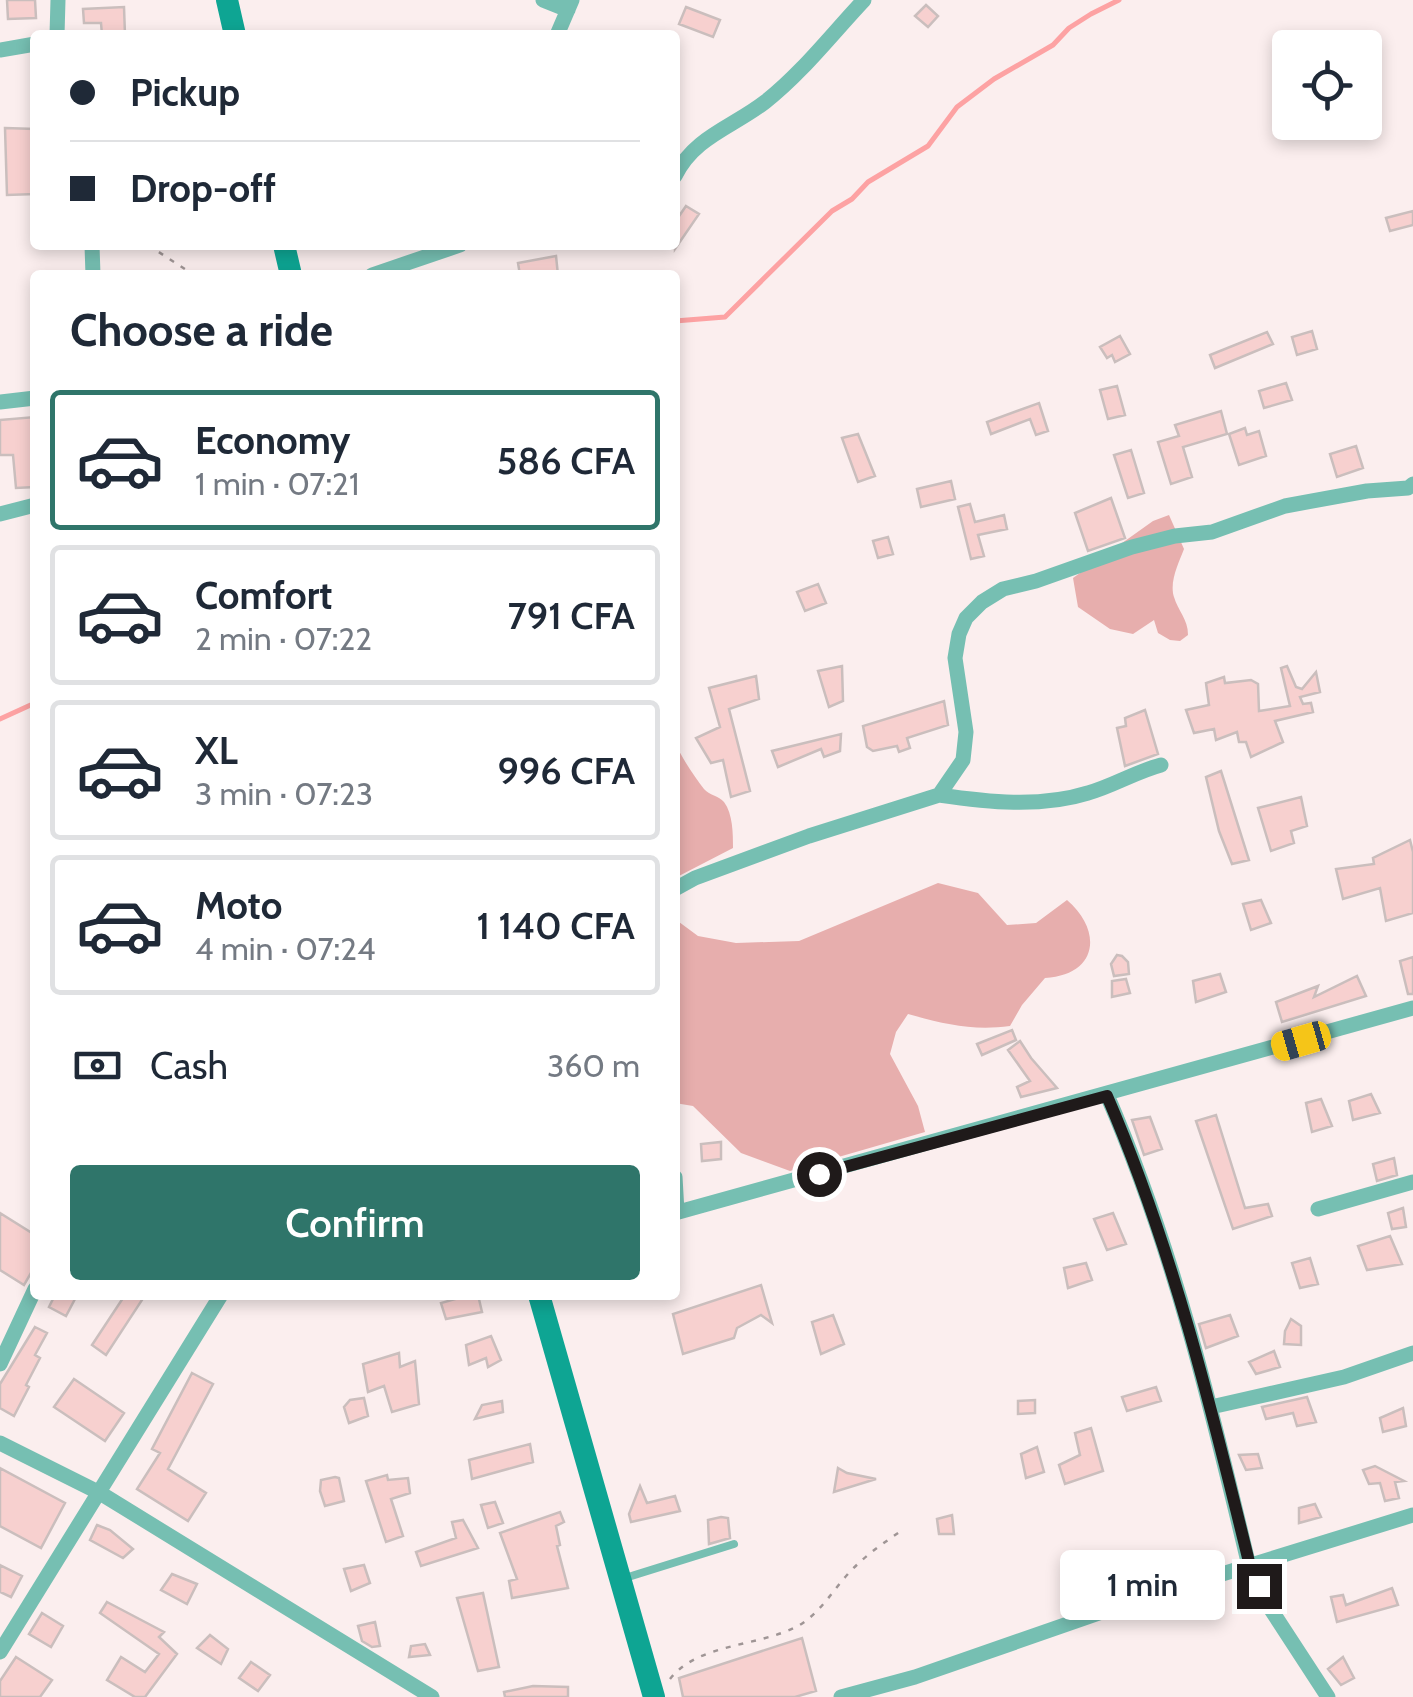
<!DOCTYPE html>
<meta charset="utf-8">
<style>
:root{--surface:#fff;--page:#f6f6f7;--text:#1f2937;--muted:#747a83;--line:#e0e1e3;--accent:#2f756a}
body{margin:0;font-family:Cabin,sans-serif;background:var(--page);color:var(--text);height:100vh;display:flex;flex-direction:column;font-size:38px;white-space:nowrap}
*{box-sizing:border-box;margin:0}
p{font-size:32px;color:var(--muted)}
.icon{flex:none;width:55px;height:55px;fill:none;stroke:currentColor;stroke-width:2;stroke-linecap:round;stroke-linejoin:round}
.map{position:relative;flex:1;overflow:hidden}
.drawer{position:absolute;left:30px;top:270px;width:650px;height:1030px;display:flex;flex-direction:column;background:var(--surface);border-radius:10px;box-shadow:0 5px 15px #0003}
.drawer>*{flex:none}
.banner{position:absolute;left:30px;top:30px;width:650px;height:220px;border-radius:10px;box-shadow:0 5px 15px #0003;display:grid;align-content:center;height:220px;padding:0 40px;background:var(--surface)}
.tools{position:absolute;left:1272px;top:30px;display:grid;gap:20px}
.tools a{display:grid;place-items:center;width:110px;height:110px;border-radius:10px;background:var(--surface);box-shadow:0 5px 15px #0003;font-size:50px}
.end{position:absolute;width:45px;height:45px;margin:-22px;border:12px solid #1f1a1a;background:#fff;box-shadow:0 0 0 5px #fff}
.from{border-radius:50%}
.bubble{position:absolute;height:70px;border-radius:10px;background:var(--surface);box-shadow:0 5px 15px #0003;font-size:32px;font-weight:600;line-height:70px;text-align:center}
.car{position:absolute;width:30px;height:60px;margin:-30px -15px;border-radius:12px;box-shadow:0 0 8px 2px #0007;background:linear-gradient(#f5c518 24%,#345 0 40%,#f5c518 0 76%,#345 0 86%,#f5c518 0)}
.banner b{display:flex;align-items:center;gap:35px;height:95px;font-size:38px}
.banner b+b{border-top:2px solid var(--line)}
.banner i{width:25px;height:25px;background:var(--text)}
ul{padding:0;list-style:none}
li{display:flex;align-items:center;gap:30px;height:140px;margin:0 20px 15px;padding:0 20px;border:5px solid var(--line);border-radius:10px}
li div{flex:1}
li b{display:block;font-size:38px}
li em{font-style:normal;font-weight:600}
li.on{border-color:var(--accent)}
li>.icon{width:90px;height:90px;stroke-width:1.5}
h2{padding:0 40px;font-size:45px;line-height:120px}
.pay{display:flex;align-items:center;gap:25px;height:110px;padding:0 40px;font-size:38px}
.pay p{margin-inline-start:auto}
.cta{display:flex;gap:20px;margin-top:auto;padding:20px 40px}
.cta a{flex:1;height:115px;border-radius:10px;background:var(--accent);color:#fff;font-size:40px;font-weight:600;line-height:115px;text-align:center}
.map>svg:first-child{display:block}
.green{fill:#e7aead}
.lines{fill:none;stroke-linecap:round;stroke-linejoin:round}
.stream{stroke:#fda2a3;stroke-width:5}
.building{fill:#f7d0cf;stroke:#cabebd;stroke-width:2.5}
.path{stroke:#9f9595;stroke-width:2.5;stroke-dasharray:5 8;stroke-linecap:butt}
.lane{stroke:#76bfb2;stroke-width:8}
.street{stroke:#76bfb2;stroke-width:15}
.secondary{stroke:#0ea593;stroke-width:22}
.route{stroke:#1f1a1a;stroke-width:12}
</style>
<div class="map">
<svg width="1413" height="1697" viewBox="0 0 1413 1697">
<rect width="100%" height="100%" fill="#fbeeee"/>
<path class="green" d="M1169,515l15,34c-5,13 -15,33 -10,48 4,14 14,22 14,38l-8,6 -10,-1 -12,-7 -4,-13 -21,14 -23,-5 -32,-22 -5,-29 80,-57z
M675,742c6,15 19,34 29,47 5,6 15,7 20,13 9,12 9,32 9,46l-58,30z
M938,883l40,10 29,32 29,-2 31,-23c36,31 31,75 -22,78l-23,27 -12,21c-38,5 -66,-2 -102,-12l-12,18 -6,22 28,52 7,26 -135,39 -49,-18 -48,-47 -18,-3v-184l23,17 38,7 63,-2z"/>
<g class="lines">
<path class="stream" d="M675,321l50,-4 107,-106 20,-12 16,-17 60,-36 29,-39 37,-28 59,-34 16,-17 22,-14 28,-14
M0,719l35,-16"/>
</g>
<path class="building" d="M7,0h28l1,18 -28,1z
M926,5l12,11 -10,11 -13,-11z
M124,7l1,28h-23l-1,-12h-17l-1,-14z
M686,7l34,13 -7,17 -34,-13z
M5,128l30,1v65l-28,1z
M686,206l13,8 -24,35v-27z
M1413,211v14l-23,6 -4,-13z
M556,256l2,19h-38l-2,-12z
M1312,331l5,18 -20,6 -5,-18z
M1267,332l6,12 -58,24 -5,-13z
M1120,336l10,18 -15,8 -3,-7 -5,3 -7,-11z
M1286,383l6,17 -28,8 -5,-17z
M1117,386l8,29 -17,4 -8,-29z
M1039,403l9,28 -12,4 -6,-16 -39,15 -4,-12z
M1221,411l6,23 -44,13 9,30 -21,7 -13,-42 21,-6 -4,-11z
M35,417v70l-19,1 -3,-33h-13v-35z
M1245,428l2,7 12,-4 7,25 -27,9 -10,-31z
M858,434l17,42 -17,6 -16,-44z
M1356,446l7,22 -26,9 -7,-23z
M1131,450l13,43 -16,5 -14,-43z
M951,481l4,18 -34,8 -4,-18z
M1111,498l14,40 -37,13 -13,-38z
M970,504l5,18 29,-7 3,14 -29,6 6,21 -13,3 -13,-52z
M888,537l5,17 -15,4 -5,-17z
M818,584l8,19 -21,8 -8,-19z
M842,666l1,35 -14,6 -11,-36z
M1287,666l9,21 6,2 14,-17 4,20 -20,5 3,7 8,-1 2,9 -38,9 8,21 -32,15 -5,-15h-7l-2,-10 -21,8 -2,-11 -20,4 -8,-23 23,-5 -3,-22 18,-6 1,6 26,-3 7,4 1,27 31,-5 -9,-38z
M756,676l3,23 -30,10 21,82 -19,6 -8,-37 -12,3 -15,-25 24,-11 -11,-39z
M944,701l4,24 -41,13 3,10 -11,4 -2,-6 -24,5 -6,-4 -4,-21z
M1145,710l13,44 -33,12 -8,-38 9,-2 -1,-8z
M841,734l-1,17 -16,6 -3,-8 -43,18 -6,-16z
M1221,771l28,89 -17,4 -13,-33 -13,-54z
M1301,797l6,29 -16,5 3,12 -23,8 -13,-43z
M1410,840l3,12v61l-27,8 -6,-33 -37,11 -7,-30 38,-5 -1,-6z
M1261,900l10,23 -20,7 -8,-26z
M1117,955l5,1 6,6 1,12 -15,2 -3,-12z
M1413,957v37h-5l-8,-33z
M1220,974l6,18 -30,10 -3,-21z
M1357,976l9,20 -84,26 -6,-20 42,-16 -4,11z
M1126,979l4,14 -18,4v-16z
M1012,1030l4,10 -34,15 -5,-11z
M1020,1041l11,17 26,30 -36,9 -4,-10 13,-6 -22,-31z
M1371,1094l9,19 -27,7 -4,-19z
M1321,1099l11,27 -20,6 -6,-29z
M1216,1115l29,93 23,-4 4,12 -39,13 -37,-108z
M1150,1117l12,32 -18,6 -12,-35z
M721,1142v17l-19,2 -1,-17z
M1394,1158l3,17 -20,6 -4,-17z
M1403,1208l3,19 -14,2 -4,-16z
M0,1213l35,22v31l-11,19 -24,-15z
M1113,1213l13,31 -19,6 -13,-31z
M1390,1236l12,28 -35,6 -9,-24z
M1310,1258l8,26 -18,4 -8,-25z
M1086,1263l6,17 -24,8 -4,-20z
M761,1285l11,38 -11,-8 -24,13 -3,10 -51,16 -10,-40z
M55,1295l20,4 -9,17 -17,-9z
M125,1295h9l8,5 -36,55 -14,-10z
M469,1295h9l4,17 -36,7 -5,-16z
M833,1315l11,29 -23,10 -9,-32z
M1230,1315l8,21 -32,12 -7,-24z
M1291,1319l10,7v19l-17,-1 1,-13z
M35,1327l12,6 -12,22 5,3 -14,27 3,2 -15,29 -14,-8v-24z
M491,1336l10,24 -13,7 -2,-9 -17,7 -3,-20z
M1274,1351l6,16 -24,7 -7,-12z
M399,1353l1,14 15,-6 4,43 -27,8 -8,-26 -16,6 -5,-28z
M192,1373l21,11 -45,85 38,24 -18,28 -51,-32 23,-36 -8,-4z
M74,1379l50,34 -19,28 -51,-34z
M1156,1387l5,14 -34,10 -5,-14z
M1307,1397l9,25 -19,4 -4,-13 -27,6 -4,-12z
M364,1398l4,18 -19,7 -5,-16 6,-7z
M1035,1400v13l-17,1v-13z
M502,1401l1,11 -28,7 7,-14z
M1403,1408l3,18 -23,6 -3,-14z
M1091,1428l12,43 -38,13 -6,-19 21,-10 -5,-22z
M530,1444l3,18 -61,17 -3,-19z
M1037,1447l7,25 -18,6 -5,-24z
M1258,1454l4,14 -16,2 -7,-15z
M1375,1466l29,15 -9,1 4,16 -14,3 -5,-18 -11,1 -6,-14z
M0,1468l65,35 -24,45 -41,-22z
M838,1468l9,5 29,6 -42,13z
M387,1475l1,5 20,-2 2,15 -19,6 12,37 -17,6 -20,-61z
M335,1477l4,1 5,23 -19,5 -5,-15 1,-11z
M640,1486l7,17 28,-7 5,15 -49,11 -2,-8z
M495,1502l8,21 -15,5 -7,-23z
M1315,1504l6,13 -22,6v-15z
M560,1512l4,10 -8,4 4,19 -3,1 11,42 -56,10 -3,-17 8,-2 -17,-46z
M952,1515l2,19h-15l-2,-15z
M721,1517l7,1 2,20 -21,6 -1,-24z
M463,1520l15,28 -57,18 -5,-14 40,-14 -4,-16z
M97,1525l13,5 23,19 -10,9 -33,-18z
M0,1565l22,11 -11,21 -11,-5z
M364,1565l6,18 -19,8 -7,-22z
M172,1574l25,10 -10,20 -26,-14z
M1392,1588l6,17 -61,17 -6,-25 12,-2 3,10z
M483,1593l16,74 -21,4 -21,-73z
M107,1602l57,30 -5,5 18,17 -32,43h-10l-28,-17 14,-23 24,15 14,-18 -59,-41z
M42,1613l21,13 -12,21 -22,-13z
M375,1622l5,24 -8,1 -10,-6 -4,-15z
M210,1635l18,14 -7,15 -24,-16z
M802,1638l14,53 -21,6h-112l-4,-19z
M425,1644l5,11 -21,2 2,-11z
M16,1657l36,23 -12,17h-40v-16z
M1343,1657l11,21 -13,7 -13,-16z
M251,1662l19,13 -12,16 -19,-13z
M533,1686l35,1v10h-63l-1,-5z"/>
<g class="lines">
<path class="path" d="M148,245l46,30
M670,1679c28,-36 88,-32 128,-53 21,-12 33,-33 49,-51 16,-18 35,-31 54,-44"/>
<path class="lane" d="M625,1578l109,-34"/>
<path class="street" d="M543,0l25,10
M57,35l1,-35
M557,35l15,-35
M0,50l35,-6
M675,176c19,-39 58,-49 90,-74 36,-28 67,-68 99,-102
M92,245l1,30
M372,275l88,-30
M0,402l35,-4
M0,514l35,-9
M939,795c48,7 101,13 149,-2 25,-7 47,-21 73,-28
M675,889l20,-11 114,-42 130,-41 24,-35 3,-28 -11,-74 4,-24 7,-16 16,-16 21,-13 33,-8 96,-34 43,-11 37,-4 73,-26 82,-15 41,-3 5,-4
M1107,1095c66,152 104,311 142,471l19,39 60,92
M675,1177l2,35
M1318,1209l95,-27
M675,1213l738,-205
M0,1364l35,-75
M1211,1407l133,-30 69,-24
M0,1443l100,50 332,204
M0,1652l221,-357
M841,1697l74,-20 210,-73 288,-89"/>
<path class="secondary" d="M227,0l8,35
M284,245l7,30
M539,1295l115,402"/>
</g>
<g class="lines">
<path class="route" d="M819,1174l288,-78c65,151 104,310 143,470l9,20"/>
</g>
</svg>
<div class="tools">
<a><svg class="icon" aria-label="locate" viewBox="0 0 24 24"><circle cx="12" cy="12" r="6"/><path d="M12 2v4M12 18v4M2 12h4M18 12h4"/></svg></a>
</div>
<i class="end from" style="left:819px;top:1174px"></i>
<i class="end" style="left:1259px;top:1586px"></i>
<div class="bubble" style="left:1060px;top:1550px;width:165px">1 min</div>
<i class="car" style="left:1301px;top:1041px;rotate:254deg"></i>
<div class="banner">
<b><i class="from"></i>Pickup</b>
<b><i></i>Drop-off</b>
</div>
<section class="drawer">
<h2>Choose a ride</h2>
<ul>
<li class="on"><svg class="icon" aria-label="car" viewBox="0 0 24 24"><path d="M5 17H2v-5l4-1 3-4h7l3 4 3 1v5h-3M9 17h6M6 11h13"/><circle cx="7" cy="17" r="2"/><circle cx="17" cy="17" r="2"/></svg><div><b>Economy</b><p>1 min · 07:21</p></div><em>586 CFA</em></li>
<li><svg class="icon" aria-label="car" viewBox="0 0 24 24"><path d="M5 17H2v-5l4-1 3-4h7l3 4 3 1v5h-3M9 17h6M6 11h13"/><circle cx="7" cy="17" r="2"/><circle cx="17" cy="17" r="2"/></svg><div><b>Comfort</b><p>2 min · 07:22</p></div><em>791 CFA</em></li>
<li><svg class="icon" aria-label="car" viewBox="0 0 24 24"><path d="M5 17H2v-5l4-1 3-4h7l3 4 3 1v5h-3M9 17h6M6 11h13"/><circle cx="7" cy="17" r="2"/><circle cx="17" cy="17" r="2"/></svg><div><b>XL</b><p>3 min · 07:23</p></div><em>996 CFA</em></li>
<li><svg class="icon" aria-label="car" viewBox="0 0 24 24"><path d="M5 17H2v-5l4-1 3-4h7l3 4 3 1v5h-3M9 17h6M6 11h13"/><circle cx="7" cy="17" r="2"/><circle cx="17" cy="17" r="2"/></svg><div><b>Moto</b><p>4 min · 07:24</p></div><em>1 140 CFA</em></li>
</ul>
<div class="pay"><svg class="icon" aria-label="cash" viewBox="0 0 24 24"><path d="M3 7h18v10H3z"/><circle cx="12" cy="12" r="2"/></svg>Cash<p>360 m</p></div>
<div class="cta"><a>Confirm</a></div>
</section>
</div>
